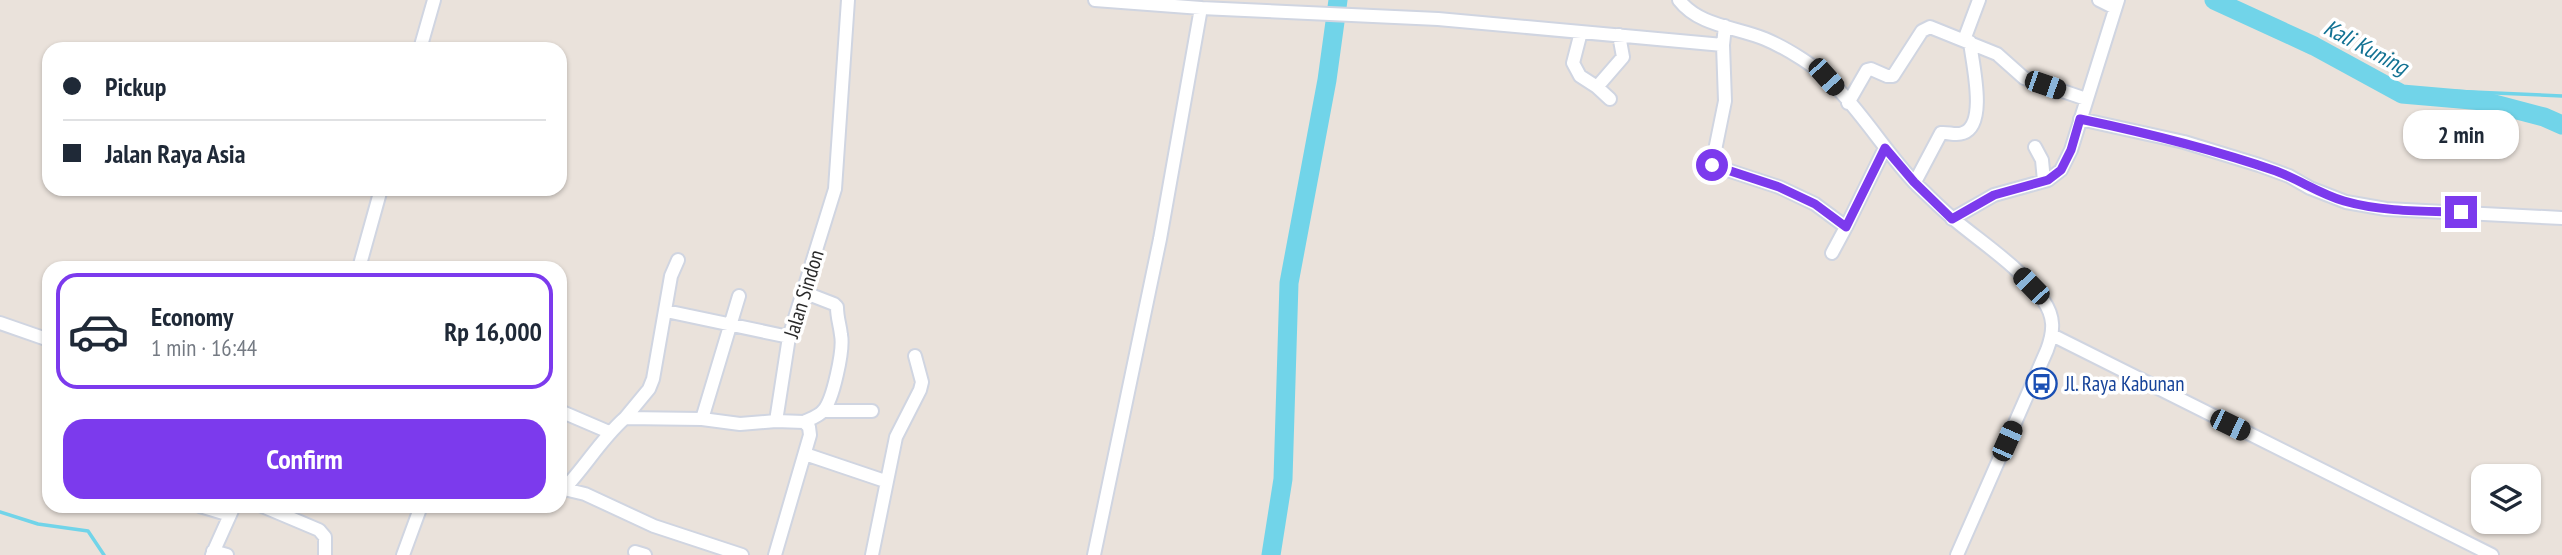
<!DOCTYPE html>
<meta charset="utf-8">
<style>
:root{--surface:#fff;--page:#f6f6f7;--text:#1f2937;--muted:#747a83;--line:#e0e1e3;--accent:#7c3aed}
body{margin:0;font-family:"PT Sans Narrow",sans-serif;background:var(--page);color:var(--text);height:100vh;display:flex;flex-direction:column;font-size:26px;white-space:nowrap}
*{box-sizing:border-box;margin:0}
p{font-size:23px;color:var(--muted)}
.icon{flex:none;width:38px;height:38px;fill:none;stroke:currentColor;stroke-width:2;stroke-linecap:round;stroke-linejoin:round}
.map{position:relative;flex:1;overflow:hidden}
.drawer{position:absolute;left:42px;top:261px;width:525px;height:252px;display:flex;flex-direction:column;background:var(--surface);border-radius:21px;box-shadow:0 2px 5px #0004}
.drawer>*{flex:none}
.hud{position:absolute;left:42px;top:42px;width:525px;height:154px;border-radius:21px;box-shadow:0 2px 5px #0004;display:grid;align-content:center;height:154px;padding:0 21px;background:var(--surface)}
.controls{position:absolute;left:2471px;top:464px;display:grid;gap:14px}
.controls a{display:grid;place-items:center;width:70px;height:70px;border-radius:14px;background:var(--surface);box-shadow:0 2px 5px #0004;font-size:35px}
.end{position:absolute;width:32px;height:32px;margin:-16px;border:9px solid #7c3aed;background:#fff;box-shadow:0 0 0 4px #fff}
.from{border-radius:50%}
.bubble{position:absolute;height:49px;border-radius:21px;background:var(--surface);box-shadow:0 2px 5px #0004;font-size:23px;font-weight:800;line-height:49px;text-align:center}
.car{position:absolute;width:21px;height:42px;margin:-21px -10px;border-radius:9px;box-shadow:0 0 5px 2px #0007;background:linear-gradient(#222 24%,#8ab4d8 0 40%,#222 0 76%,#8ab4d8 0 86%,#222 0)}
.hud b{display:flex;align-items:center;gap:24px;height:66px;font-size:26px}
.hud b+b{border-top:2px solid var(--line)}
.hud i{width:18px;height:18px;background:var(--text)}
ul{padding:12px 0 0;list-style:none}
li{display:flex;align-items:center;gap:21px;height:116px;margin:0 14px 10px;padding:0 7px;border:4px solid var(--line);border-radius:21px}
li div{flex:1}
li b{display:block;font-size:26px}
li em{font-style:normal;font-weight:800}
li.current{border-color:var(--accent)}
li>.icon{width:63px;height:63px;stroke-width:1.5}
.primary-button{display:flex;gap:14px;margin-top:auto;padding:14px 21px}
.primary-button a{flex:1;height:80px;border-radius:21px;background:var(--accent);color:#fff;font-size:28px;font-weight:800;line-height:80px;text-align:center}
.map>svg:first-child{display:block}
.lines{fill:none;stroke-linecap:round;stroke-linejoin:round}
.stream{stroke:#71d4e9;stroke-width:3.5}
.river{stroke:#71d4e9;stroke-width:19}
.minor-casing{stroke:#d0d5e1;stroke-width:16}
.minor{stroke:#fff;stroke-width:12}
.route{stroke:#7c3aed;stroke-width:9}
.labels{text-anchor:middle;stroke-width:7;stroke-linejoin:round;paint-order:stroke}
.street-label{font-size:21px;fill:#292929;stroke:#fff}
.transit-label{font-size:21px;fill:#164399;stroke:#fff;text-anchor:start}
.water-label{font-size:23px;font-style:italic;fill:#127293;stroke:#fff}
</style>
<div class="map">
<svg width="2562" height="555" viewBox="0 0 2562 555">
<rect width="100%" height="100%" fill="#eae2db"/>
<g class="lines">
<path class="stream" d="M2395,86l8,3 159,7
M0,512l38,12 50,7 16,24"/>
<path class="river" d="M2214,0l100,46 88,48 81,7 61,16 18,8
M1271,555l12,-76 6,-196 38,-203 11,-80"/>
<defs>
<path id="minor" d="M1095,0l106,8 237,11 285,26 2,-19
M1679,0c20,26 57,27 86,39 12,5 26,13 37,20 47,29 77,87 115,126 13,12 25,25 39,36 29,24 65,47 87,79 12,17 11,31 4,50l-90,205
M2099,0l16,8
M1581,32l-8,31 7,13 17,11
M1964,40l15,-40
M1723,45l2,56 -13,64 67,22 36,17 31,23 -14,26
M420,49l14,-49
M1610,99l-13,-12 26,-30 -4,-22
M1848,103l19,-33 4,-1 16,7h6l29,-45 8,-4 67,27 27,24 62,21
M2080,119l104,23 75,23 30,11 21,12 36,14 40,7 176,9
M2035,147l7,13 2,21
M1915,182l26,-49c7,-1 15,3 22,0 25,-8 9,-71 7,-91
M1952,219l42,-24 54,-15 13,-10 10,-20 47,-150
M1846,227l39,-79
M359,268l22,-79
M803,292l31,12 3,3c0,11 3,18 4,28 3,14 -8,66 -18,76 -4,5 -13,8 -19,11
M666,311l123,26
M0,323l49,17
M2052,335l440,220
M560,411l49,21
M824,411h48
M625,418l24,-29 4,-10 18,-103 7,-16
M702,419l38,5 36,-3
M805,454l80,27
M560,488l25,6 69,32 88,29
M564,489c22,-23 37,-50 61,-71l77,1 37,-123
M200,506l30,9
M262,506l57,24 6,7v18
M213,551l14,4
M635,552l10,3
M212,555l22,-49
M403,555l18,-49
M775,555l35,-120 -1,-8 -5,-5 -28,-1 13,-84 46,-148 13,-189
M872,555l24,-118 24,-47 2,-8 -7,-26
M1094,555l66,-316 41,-231"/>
</defs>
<use href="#minor" class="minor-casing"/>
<use href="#minor" class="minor"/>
</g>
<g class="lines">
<path class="route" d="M1712,165l67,22 36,17 31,23 39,-79 29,34 38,37 42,-24 54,-15 13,-10 10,-20 9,-31c67,14 132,30 196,52 24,9 44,23 68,30 38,11 79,10 117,11"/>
</g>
<defs>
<symbol id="bus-ring" viewBox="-11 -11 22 22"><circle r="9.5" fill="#fff" stroke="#1a4fb4" stroke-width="1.5"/><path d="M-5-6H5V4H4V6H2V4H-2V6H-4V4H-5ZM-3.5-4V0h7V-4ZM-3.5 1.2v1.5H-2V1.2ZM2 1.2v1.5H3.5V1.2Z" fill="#1a4fb4"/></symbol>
</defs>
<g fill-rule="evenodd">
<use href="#bus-ring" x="2024" y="366" width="35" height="35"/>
</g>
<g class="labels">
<g class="street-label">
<text transform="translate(804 294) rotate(-73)" y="7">Jalan Sindon</text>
</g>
<g class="transit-label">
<text x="2065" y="391">Jl. Raya Kabunan</text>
</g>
<g class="water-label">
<text transform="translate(2366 47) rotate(28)" y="8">Kali Kuning</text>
</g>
</g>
</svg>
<div class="controls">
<a><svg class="icon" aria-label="layers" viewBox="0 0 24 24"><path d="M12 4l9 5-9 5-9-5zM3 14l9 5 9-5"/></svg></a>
</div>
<i class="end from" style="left:1712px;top:165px"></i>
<i class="end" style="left:2461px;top:212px"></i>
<div class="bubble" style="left:2403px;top:110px;width:116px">2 min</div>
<i class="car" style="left:1826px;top:77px;rotate:138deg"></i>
<i class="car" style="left:2045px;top:85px;rotate:109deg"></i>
<i class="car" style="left:2031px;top:286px;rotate:316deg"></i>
<i class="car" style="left:2230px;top:425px;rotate:116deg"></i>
<i class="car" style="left:2007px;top:441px;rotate:24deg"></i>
<div class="hud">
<b><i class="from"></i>Pickup</b>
<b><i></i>Jalan Raya Asia</b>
</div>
<section class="drawer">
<ul>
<li class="current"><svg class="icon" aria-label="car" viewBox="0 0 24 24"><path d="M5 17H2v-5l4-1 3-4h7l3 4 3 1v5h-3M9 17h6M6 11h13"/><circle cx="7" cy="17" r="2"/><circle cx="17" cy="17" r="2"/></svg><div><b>Economy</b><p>1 min · 16:44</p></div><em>Rp 16,000</em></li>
</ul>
<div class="primary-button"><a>Confirm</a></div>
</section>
</div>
